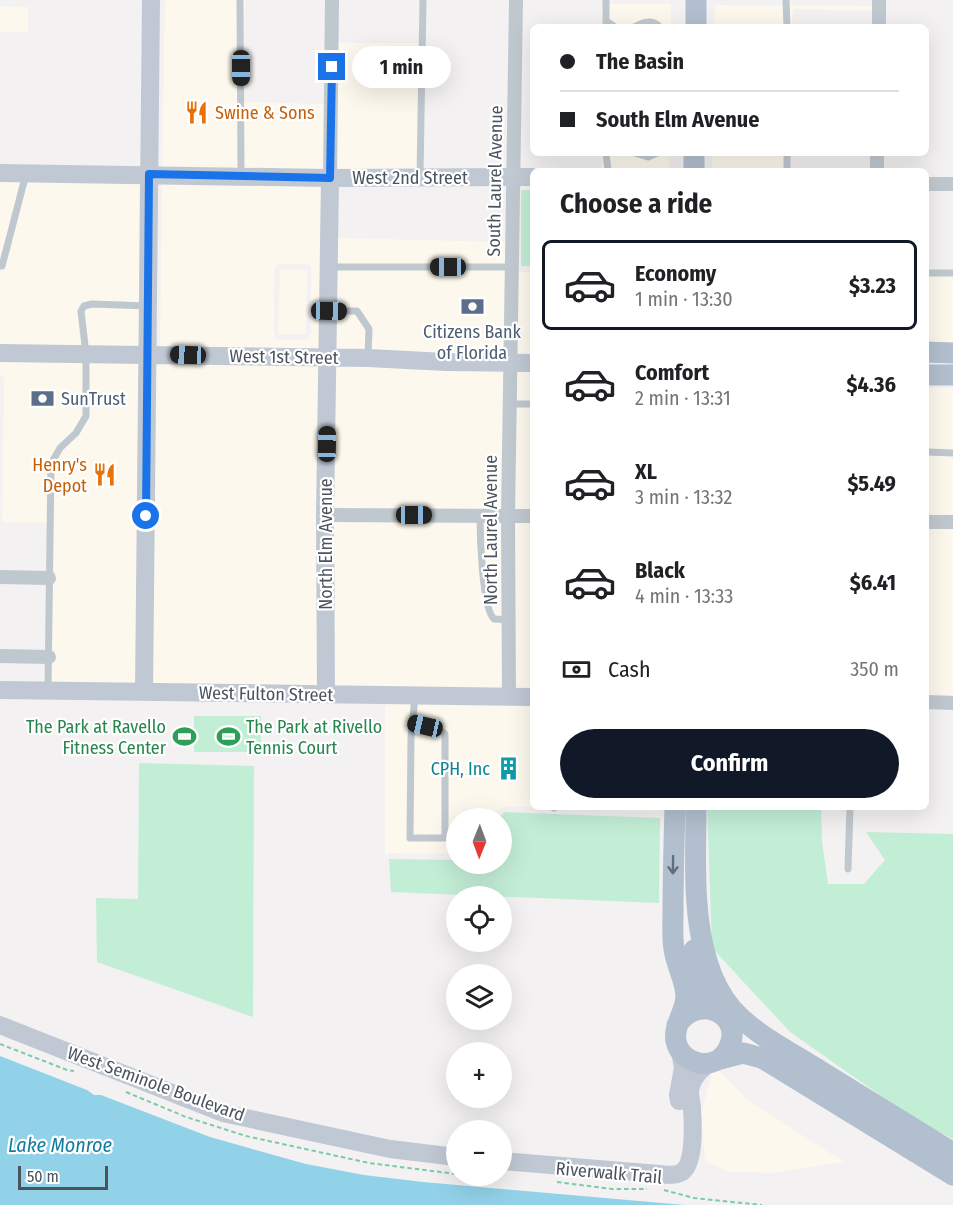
<!DOCTYPE html>
<meta charset="utf-8">
<style>
:root{--surface:#fff;--page:#f2f2f2;--text:#202124;--muted:#757577;--line:#e0e0e0;--accent:#111827}
body{margin:0;font-family:"Fira Sans Condensed",sans-serif;background:var(--page);color:var(--text);height:100vh;display:flex;flex-direction:column;font-size:22px;white-space:nowrap}
*{box-sizing:border-box;margin:0}
p{font-size:20px;color:var(--muted)}
.icon{flex:none;width:33px;height:33px;fill:none;stroke:currentColor;stroke-width:2;stroke-linecap:round;stroke-linejoin:round}
.map{position:relative;flex:1;overflow:hidden}
.details{position:absolute;left:530px;top:168px;width:399px;height:642px;display:flex;flex-direction:column;background:var(--surface);border-radius:9px;box-shadow:0 6px 24px #0002}
.details>*{flex:none}
.hud{position:absolute;left:530px;top:24px;width:399px;height:132px;border-radius:9px;box-shadow:0 6px 24px #0002;display:grid;align-content:center;height:132px;padding:0 30px;background:var(--surface)}
.needle{width:39px;rotate:181deg}
.tools{position:absolute;left:446px;top:808px;display:grid;gap:12px}
.tools a{display:grid;place-items:center;width:66px;height:66px;border-radius:50%;background:var(--surface);box-shadow:0 6px 24px #0002;font-size:30px}
.scale{position:absolute;left:18px;bottom:15px;width:90px;box-sizing:border-box;padding-left:6px;border:3px solid #4a535e;border-top:0;font-size:16px;line-height:21px;white-space:nowrap;color:#4a535e;-webkit-text-stroke:4px #fff;paint-order:stroke}
.end{position:absolute;width:27px;height:27px;margin:-14px;border:8px solid #1a73e8;background:#fff;box-shadow:0 0 0 3px #fff}
.from{border-radius:50%}
.bubble{position:absolute;height:42px;border-radius:21px;background:var(--surface);box-shadow:0 6px 24px #0002;font-size:20px;font-weight:700;line-height:42px;text-align:center}
.car{position:absolute;width:18px;height:36px;margin:-18px -9px;border-radius:8px;box-shadow:0 0 4px 2px #0007;background:linear-gradient(#222 24%,#8ab4d8 0 40%,#222 0 76%,#8ab4d8 0 86%,#222 0)}
.hud b{display:flex;align-items:center;gap:21px;height:57px;font-size:22px}
.hud b+b{border-top:2px solid var(--line)}
.hud i{width:15px;height:15px;background:var(--text)}
ul{padding:0;list-style:none}
li{display:flex;align-items:center;gap:18px;height:90px;margin:0 12px 9px;padding:0 18px;border:3px solid transparent;border-radius:9px}
li div{flex:1}
li b{display:block;font-size:22px}
li em{font-style:normal;font-weight:700}
li.current{border-color:var(--accent)}
li>.icon{width:54px;height:54px;stroke-width:1.5}
h2{padding:0 30px;font-size:27px;line-height:72px}
.pay{display:flex;align-items:center;gap:15px;height:66px;padding:0 30px;font-size:22px}
.pay p{margin-inline-start:auto}
.primary-button{display:flex;gap:12px;margin-top:auto;padding:12px 30px}
.primary-button a{flex:1;height:69px;border-radius:36px;background:var(--accent);color:#fff;font-size:24px;font-weight:700;line-height:69px;text-align:center}
.map>svg:first-child{display:block}
.commercial{fill:#fcf8ed;fill-rule:evenodd}
.green{fill:#c3eed6}
.water{fill:#92d2e9}
.lines{fill:none;stroke-linecap:round;stroke-linejoin:round}
.path{stroke:#7ccba8;stroke-width:2;stroke-dasharray:4.5 3;stroke-linecap:butt}
.lane{stroke:#c0c8cf;stroke-width:7}
.street{stroke:#c0c8cf;stroke-width:14}
.secondary{stroke:#c0c8d4;stroke-width:18}
.primary{stroke:#b2bfce;stroke-width:21}
.oneway{stroke:#646e7a}
.route{stroke:#1a73e8;stroke-width:8}
.labels{text-anchor:middle;stroke-width:4.5;stroke-linejoin:round;paint-order:stroke}
.food-label{font-size:18px;fill:#c56008;stroke:#fff;text-anchor:start}
.street-label{font-size:18px;fill:#4a535e;stroke:#fff}
.service-label{font-size:18px;fill:#4e5e75;stroke:#fff}
.leisure-label{font-size:18px;fill:#27864d;stroke:#fff;text-anchor:end}
.culture-label{font-size:18px;fill:#0d838f;stroke:#fff;text-anchor:end}
.water-label{font-size:20px;font-style:italic;fill:#127ba0;stroke:#fff}
</style>
<div class="map">
<svg width="953" height="1205" viewBox="0 0 953 1205">
<rect width="100%" height="100%" fill="#f3f1f1"/>
<path class="commercial" d="M165,0h80l-2,102 82,2 -1,67 -162,-3z
M602,4h69v23h-69z
M715,5l158,1 -1,5 -79,-2 -1,18h-78z
M0,6l28,1v25h-28z
M338,43h88l-2,128h-88z
M602,153h67v18h-68z
M712,153h76l-1,18h-75z
M0,180l139,3v163h-139z
M162,182l162,3 -1,166 -163,-4zM278,264h30l3,2v68l-4,6h-29l-4,-3v-68z
M336,238l169,4v114l-170,-5z
M280,269l27,1 -1,64h-28z
M517,270l4,2h11v84h-15z
M926,272h27v76h-27z
M0,360l144,1 -6,324 -94,-1 2,-20 8,-1 1,-13h-9l2,-65h7l1,-14h-8l-1,-48 -45,-1 2,-143 -4,-5z
M157,361l165,4 -2,323 -170,-3 3,-305z
M335,365l169,5 -2,139 -170,-1z
M517,370h15v139h-18z
M926,388h27v127h-27z
M332,522l170,1 1,167 -171,-2z
M514,523h18v167h-17z
M926,529h27v166h-27z
M385,703l147,1v103l-29,-1 -7,7h-15l-14,6 -14,2 -2,4 -1,29 -61,-1 -4,3z
M536,807h123v5l-119,-4z
M717,1068l29,31 98,63 -73,11 -40,-1 -26,-10 -4,-48 12,-45z"/>
<path class="green" d="M521,190h11v76h-11z
M194,716h67v36h-67z
M139,763l115,3 -1,251 -156,-55 -1,-64 42,1z
M707,807h114l1,34 6,43h36l21,-24 -19,-28 87,2v305l-42,-22 -121,-85 -78,-84z
M504,812l156,6 -1,85 -268,-11 -2,-33 65,1 2,-33v37h45v-45h-2z"/>
<path class="water" d="M0,1056l87,34 7,5h7l109,42 96,27 58,11 59,7 262,23h-685z"/>
<g class="lines">
<path class="path" d="M0,1044l67,26 7,1
M126,1092l60,25 60,19 123,27 87,11
M488,1176l12,1
M557,1182l55,7h35
M664,1190l30,8 68,7"/>
<path class="lane" d="M240,0l1,174
M606,0v27
M786,0l1,27
M606,21l9,6
M634,27c9,-5 18,-8 26,0
M606,153l2,18
M635,153l13,4 9,-4
M787,153v18
M420,177l3,-177
M0,266h2l24,-92
M329,267h182
M926,273h27
M329,311h28l12,18 -1,26
M509,404h23
M926,452l27,1
M480,516c0,19 2,92 14,103l15,1
M48,688l3,-224 9,-16 16,-15 10,-17v-62l-5,-43 3,-5 8,-2 56,2
M413,723l24,5 8,6v104h-35l1,-101 4,-41
M554,808v-1
M848,869l2,-62"/>
<path class="street" d="M879,27v-27
M877,171v-18
M330,178l2,-178
M926,184h27
M325,515l207,1
M926,522h27
M0,577l49,1
M0,656l49,1
M509,697l-1,-181 8,-516
M926,702l27,1"/>
<path class="secondary" d="M0,173l330,5 202,-1
M0,353l368,5 78,4 86,1
M0,690l532,7
M144,692l7,-692
M326,694l-1,-179 5,-337
M0,1025l223,88 167,36 66,8
M679,1101l-1,-6 5,-27 -3,-17
M501,1161l158,13c8,1 16,2 23,-2 13,-8 11,-49 10,-63 0,-8 -4,-15 -1,-23 3,-10 10,-16 17,-22"/>
<path class="primary" d="M696,27v-27
M694,171v-18
M926,352l27,1
M926,375h27
M675,807c-1,35 -2,70 -2,105 0,12 -1,25 1,37 2,16 12,32 12,48 -1,16 -13,29 -10,44 5,25 40,31 52,8 18,-33 -29,-58 -51,-24
M696,807c0,51 -4,104 11,154 5,17 14,35 25,48 21,24 55,41 82,58 46,29 93,57 139,86
M694,950c3,26 3,43 23,61
M720,1059l23,-6 19,5 191,117"/>
</g>
<defs><path id="oneway-shaft" d="M-6 0H5M1.5-3L5.5 0L1.5 3" fill="none" stroke-width="1.6" stroke-linecap="round" stroke-linejoin="round" transform="scale(1.5)"/></defs>
<use class="oneway" href="#oneway-shaft" transform="translate(673 865) rotate(91)"/>
<g class="lines">
<path class="route" d="M146,516l3,-342 181,4 2,-111"/>
</g>
<defs>
<symbol id="restaurant-bare" viewBox="-9 -9 18 18"><path d="M-5-6h1v4h1v-4h1v4h1v-4h1v5L-1.5 .5V6h-2V.5L-5-1ZM5-6V6H3V1.5H1.5Q1.5-4 5-6Z" fill="#e8710a" stroke="#fff" stroke-width="2.5" paint-order="stroke"/></symbol>
<symbol id="bank-bare" viewBox="-9 -9 18 18"><path d="M-6-4H6V4H-6ZM0-2.3a2.3 2.3 0 1 0 0 4.6a2.3 2.3 0 1 0 0-4.6Z" fill="#5c6f8a" stroke="#fff" stroke-width="2.5" paint-order="stroke"/></symbol>
<symbol id="stadium-bare" viewBox="-9 -9 18 18"><path d="M0-5a6.5 5 0 1 0 0 10a6.5 5 0 1 0 0-10ZM-3.5-1.8h7v3.6h-7Z" fill="#2e9e5b" stroke="#fff" stroke-width="2.5" paint-order="stroke"/></symbol>
<symbol id="building-bare" viewBox="-9 -9 18 18"><path d="M-4-6H4V6H1V3H-1V6H-4ZM-2.5-4.3h1.7v1.8h-1.7ZM.8-4.3h1.7v1.8H.8ZM-2.5-1h1.7V.8h-1.7ZM.8-1h1.7V.8H.8Z" fill="#0f9aa8" stroke="#fff" stroke-width="2.5" paint-order="stroke"/></symbol>
</defs>
<g fill-rule="evenodd">
<use href="#restaurant-bare" x="180" y="96" width="33" height="33"/>
<use href="#bank-bare" x="456" y="290" width="33" height="33"/>
<use href="#bank-bare" x="26" y="382" width="33" height="33"/>
<use href="#restaurant-bare" x="88" y="458" width="33" height="33"/>
<use href="#stadium-bare" x="168" y="720" width="33" height="33"/>
<use href="#stadium-bare" x="212" y="720" width="33" height="33"/>
<use href="#building-bare" x="492" y="752" width="33" height="33"/>
</g>
<g class="labels">
<g class="food-label">
<text x="215" y="119">Swine &amp; Sons</text>
<text x="87" y="471" text-anchor="end">Henry's<tspan x="87" dy="21">Depot</tspan></text>
</g>
<g class="street-label">
<text x="410" y="184">West 2nd Street</text>
<text transform="translate(495 181) rotate(-89)" y="6">South Laurel Avenue</text>
<text transform="translate(284 357) rotate(1)" y="6">West 1st Street</text>
<text transform="translate(491 530) rotate(-90)" y="6">North Laurel Avenue</text>
<text transform="translate(326 544) rotate(-90)" y="6">North Elm Avenue</text>
<text transform="translate(266 694) rotate(1)" y="6">West Fulton Street</text>
<text transform="translate(156 1084) rotate(20)" y="6">West Seminole Boulevard</text>
<text transform="translate(609 1173) rotate(5)" y="6">Riverwalk Trail</text>
</g>
<g class="service-label">
<text x="472" y="338">Citizens Bank<tspan x="472" dy="21">of Florida</tspan></text>
<text x="61" y="405" text-anchor="start">SunTrust</text>
</g>
<g class="leisure-label">
<text x="166" y="733">The Park at Ravello<tspan x="166" dy="21">Fitness Center</tspan></text>
<text x="246" y="733" text-anchor="start">The Park at Rivello<tspan x="246" dy="21">Tennis Court</tspan></text>
</g>
<g class="culture-label">
<text x="490" y="775">CPH, Inc</text>
</g>
<g class="water-label">
<text x="60" y="1152">Lake Monroe</text>
</g>
</g>
</svg>
<div class="tools">
<a><svg class="needle" viewBox="-14 -14 28 28"><path d="M0-13l5 13h-10z" fill="#e53935"/><path d="M0 13l5-13h-10z" fill="#757577"/></svg></a>
<a><svg class="icon" aria-label="locate" viewBox="0 0 24 24"><circle cx="12" cy="12" r="6"/><path d="M12 2v4M12 18v4M2 12h4M18 12h4"/></svg></a>
<a><svg class="icon" aria-label="layers" viewBox="0 0 24 24"><path d="M12 4l9 5-9 5-9-5zM3 14l9 5 9-5"/></svg></a>
<a>+</a>
<a>−</a>
</div>
<div class="scale">50 m</div>
<i class="end from" style="left:146px;top:516px"></i>
<i class="end" style="left:332px;top:67px"></i>
<div class="bubble" style="left:352px;top:46px;width:99px">1 min</div>
<i class="car" style="left:241px;top:68px;rotate:180deg"></i>
<i class="car" style="left:448px;top:267px;rotate:270deg"></i>
<i class="car" style="left:329px;top:311px;rotate:91deg"></i>
<i class="car" style="left:188px;top:355px;rotate:272deg"></i>
<i class="car" style="left:327px;top:444px;rotate:1deg"></i>
<i class="car" style="left:414px;top:515px;rotate:90deg"></i>
<i class="car" style="left:425px;top:726px;rotate:283deg"></i>
<div class="hud">
<b><i class="from"></i>The Basin</b>
<b><i></i>South Elm Avenue</b>
</div>
<section class="details">
<h2>Choose a ride</h2>
<ul>
<li class="current"><svg class="icon" aria-label="car" viewBox="0 0 24 24"><path d="M5 17H2v-5l4-1 3-4h7l3 4 3 1v5h-3M9 17h6M6 11h13"/><circle cx="7" cy="17" r="2"/><circle cx="17" cy="17" r="2"/></svg><div><b>Economy</b><p>1 min · 13:30</p></div><em>$3.23</em></li>
<li><svg class="icon" aria-label="car" viewBox="0 0 24 24"><path d="M5 17H2v-5l4-1 3-4h7l3 4 3 1v5h-3M9 17h6M6 11h13"/><circle cx="7" cy="17" r="2"/><circle cx="17" cy="17" r="2"/></svg><div><b>Comfort</b><p>2 min · 13:31</p></div><em>$4.36</em></li>
<li><svg class="icon" aria-label="car" viewBox="0 0 24 24"><path d="M5 17H2v-5l4-1 3-4h7l3 4 3 1v5h-3M9 17h6M6 11h13"/><circle cx="7" cy="17" r="2"/><circle cx="17" cy="17" r="2"/></svg><div><b>XL</b><p>3 min · 13:32</p></div><em>$5.49</em></li>
<li><svg class="icon" aria-label="car" viewBox="0 0 24 24"><path d="M5 17H2v-5l4-1 3-4h7l3 4 3 1v5h-3M9 17h6M6 11h13"/><circle cx="7" cy="17" r="2"/><circle cx="17" cy="17" r="2"/></svg><div><b>Black</b><p>4 min · 13:33</p></div><em>$6.41</em></li>
</ul>
<div class="pay"><svg class="icon" aria-label="cash" viewBox="0 0 24 24"><path d="M3 7h18v10H3z"/><circle cx="12" cy="12" r="2"/></svg>Cash<p>350 m</p></div>
<div class="primary-button"><a>Confirm</a></div>
</section>
</div>
